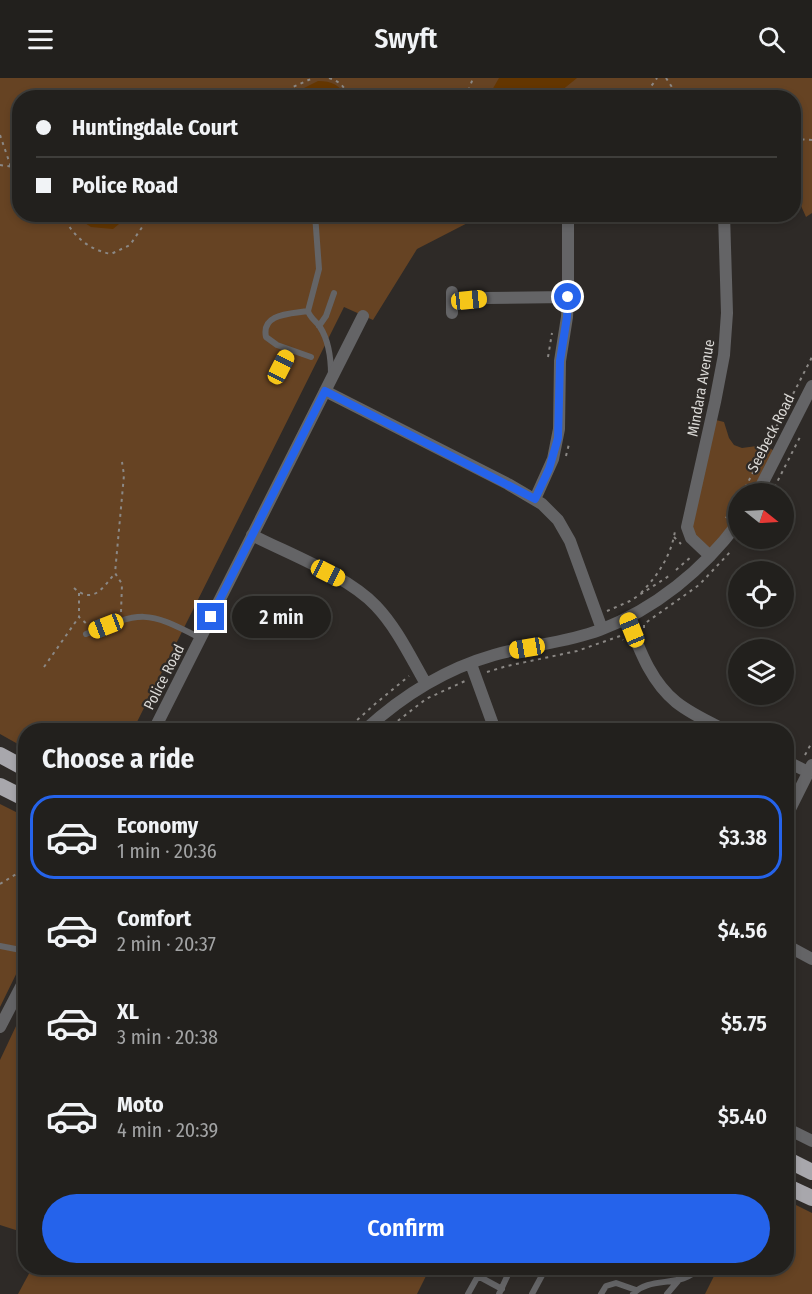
<!DOCTYPE html>
<meta charset="utf-8">
<style>
:root{--surface:#22201d;--page:#2a2826;--text:#f1f3f6;--muted:#a2a3a4;--line:#3f3e3b;--accent:#2563eb}
body{margin:0;font-family:"Fira Sans Condensed",sans-serif;background:var(--page);color:var(--text);height:100vh;display:flex;flex-direction:column;font-size:22px;white-space:nowrap}
*{box-sizing:border-box;margin:0}
p{font-size:20px;color:var(--muted)}
.icon{flex:none;width:33px;height:33px;fill:none;stroke:currentColor;stroke-width:2;stroke-linecap:round;stroke-linejoin:round}
.map{position:relative;flex:1;overflow:hidden}
.details{position:absolute;left:18px;top:645px;width:776px;height:552px;display:flex;flex-direction:column;background:var(--surface);border-radius:24px;box-shadow:0 3px 9px #0003,0 0 0 2px var(--line)}
.details>*{flex:none}
.banner{position:absolute;left:12px;top:12px;width:789px;height:132px;border-radius:24px;box-shadow:0 3px 9px #0003,0 0 0 2px var(--line);display:grid;align-content:center;height:132px;padding:0 24px;background:var(--surface)}
.needle{width:39px;rotate:108deg}
.fabs{position:absolute;left:728px;top:405px;display:grid;gap:12px}
.fabs a{display:grid;place-items:center;width:66px;height:66px;border-radius:50%;background:var(--surface);box-shadow:0 3px 9px #0003,0 0 0 2px var(--line);font-size:30px}
.end{position:absolute;width:27px;height:27px;margin:-14px;border:8px solid #2563eb;background:#fff;box-shadow:0 0 0 3px #fff}
.from{border-radius:50%}
.bubble{position:absolute;height:42px;border-radius:21px;background:var(--surface);box-shadow:0 3px 9px #0003,0 0 0 2px var(--line);font-size:20px;font-weight:600;line-height:42px;text-align:center}
.car{position:absolute;width:18px;height:36px;margin:-18px -9px;border-radius:8px;box-shadow:0 0 4px 2px #0007;background:linear-gradient(#f5c518 24%,#345 0 40%,#f5c518 0 76%,#345 0 86%,#f5c518 0)}
.banner b{display:flex;align-items:center;gap:21px;height:57px;font-size:22px}
.banner b+b{border-top:2px solid var(--line)}
.banner i{width:15px;height:15px;background:var(--text)}
ul{padding:0;list-style:none}
li{display:flex;align-items:center;gap:18px;height:84px;margin:0 12px 9px;padding:0 12px;border:3px solid transparent;border-radius:24px}
li div{flex:1}
li b{display:block;font-size:22px}
li em{font-style:normal;font-weight:600}
li.on{border-color:var(--accent)}
li>.icon{width:54px;height:54px;stroke-width:1.5}
h2{padding:0 24px;font-size:27px;line-height:72px}
.primary-button{display:flex;gap:12px;margin-top:auto;padding:12px 24px}
.primary-button a{flex:1;height:69px;border-radius:36px;background:var(--accent);color:#fff;font-size:24px;font-weight:600;line-height:69px;text-align:center}
header{display:flex;justify-content:space-between;align-items:center;height:78px;padding:0 24px;background:var(--surface);font-size:27px;font-weight:600}
.map>svg:first-child{display:block}
.green{fill:#664323}
.water{fill:#643600}
.lines{fill:none;stroke-linecap:round;stroke-linejoin:round}
.path{stroke:#8b8885;stroke-width:2;stroke-dasharray:3 4.5;stroke-linecap:butt}
.service{stroke:#646466;stroke-width:6}
.minor{stroke:#646466;stroke-width:12}
.trunk{stroke:#a8a7ac;stroke-width:16}
.route{stroke:#2563eb;stroke-width:8}
.labels{text-anchor:middle;stroke-width:4.5;stroke-linejoin:round;paint-order:stroke}
.street-label{font-size:15px;fill:#dad8d5;stroke:#2e2a27}
</style>
<header><svg class="icon" aria-label="menu" viewBox="0 0 24 24"><path d="M4 6h16M4 12h16M4 18h16"/></svg>Swyft<svg class="icon" aria-label="search" viewBox="0 0 24 24"><circle cx="10" cy="10" r="6"/><path d="M15 15l6 6"/></svg></header>
<div class="map">
<svg width="812" height="1216" viewBox="0 0 812 1216">
<rect width="100%" height="100%" fill="#2e2a27"/>
<path class="green" d="M0,0h812v135l-6,4 -12,-27v-92h-774v116l463,1 -66,34 -44,71 -29,-13 -211,423h-107l-1,18 -25,-14z
M712,341l12,3 5,16 5,7 8,3 22,-3 14,8 -21,40 -19,1v29l-28,33 -21,-22z
M0,726l26,13 -1,139 -25,51z
M25,929l1,226h-1l-25,-8v-165z
M786,1122l26,13v81h-107l13,-26h68z
M32,1190h398l-13,26h-399z"/>
<path class="water" d="M499,0h78l-16,13 -1,6h-72z
M318,3c14,0 22,4 28,16h-13l-5,-3 -8,-2 -14,5h-15l3,-4z
M73,137h51l-5,9 -6,5 -22,-2z"/>
<g class="lines">
<path class="path" d="M329,0c10,3 17,9 19,20
M666,0l13,20
M284,20l9,-11 20,-9
M469,20v-9l4,-11
M588,20c27,-15 48,14 69,-20
M0,57l11,32 6,36
M794,61l18,1
M0,87l20,3
M62,136c11,22 25,35 49,40l19,-9 21,-31
M548,279l4,-24
M566,378l3,-12
M742,416l70,-137
M771,416l29,-57
M726,440l12,-18
M674,459l7,7
M676,492l16,-14
M74,510c19,17 29,0 41,-15
M79,515v24l9,8
M641,515c17,-18 30,-37 34,-62
M607,533l23,-10 42,-27
M121,534l1,-28 -7,-11 9,-98 -2,-13
M644,550v-4l55,-39 33,-35
M44,589l35,-50
M487,594l20,-6 70,-15 43,-15 3,4
M735,645l14,7
M346,652l29,-26 34,-28
M386,652l40,-31 39,-18
M805,677l7,-13
M786,756l3,-7
M0,806l26,-16
M19,865l7,-13"/>
<path class="service" d="M315,136l4,55 -11,42c2,7 8,10 12,16 9,14 11,32 11,48
M308,233c-17,3 -47,2 -42,26l11,8 34,12
M319,248l7,-10 8,-23
M281,289l9,-17
M86,556c56,-23 60,-24 114,4
M0,868l26,5
M478,1198l24,13
M468,1216l10,-18 2,-8
M499,1216l12,-26
M532,1216l14,-26
M601,1216l5,-8 10,-3 20,7
M633,1216c17,-19 50,-5 65,-26
M667,1216l11,-13"/>
<path class="minor" d="M452,224l34,-4 82,-1
M452,235v-21
M325,313l183,93 34,20 16,16 12,21 32,88
M757,416l55,-108
M535,421l18,-40 6,-30 1,-68 7,-44 1,-20v-83
M252,457c37,19 96,41 124,71 21,22 35,52 50,78
M710,478l-19,-18 -4,-11 28,-125 9,-47 3,-42 -3,-99
M627,540c12,30 23,63 49,84 15,12 33,20 49,28
M471,586l24,66
M154,652l209,-414
M365,652c37,-34 80,-61 129,-75 35,-10 71,-12 106,-25 55,-21 103,-60 138,-107
M786,683l22,11
M786,739l26,-52
M786,867l26,14
M0,949l26,-50
M786,1050l26,13"/>
<path class="trunk" d="M0,677l26,14
M0,708l26,13
M786,1081l26,13
M786,1108l26,12"/>
</g>
<g class="lines">
<path class="route" d="M211,539l114,-226 210,108 14,-30 9,-31 2,-77 7,-44 1,-20"/>
</g>
<g class="labels">
<g class="street-label">
<text transform="translate(701 310) rotate(-80)" y="5">Mindara Avenue</text>
<text transform="translate(771 355) rotate(-63)" y="5">Seebeck Road</text>
<text transform="translate(164 599) rotate(-63)" y="5">Police Road</text>
</g>
</g>
</svg>
<div class="fabs">
<a><svg class="needle" viewBox="-14 -14 28 28"><path d="M0-13l5 13h-10z" fill="#e53935"/><path d="M0 13l5-13h-10z" fill="#a2a3a4"/></svg></a>
<a><svg class="icon" aria-label="locate" viewBox="0 0 24 24"><circle cx="12" cy="12" r="6"/><path d="M12 2v4M12 18v4M2 12h4M18 12h4"/></svg></a>
<a><svg class="icon" aria-label="layers" viewBox="0 0 24 24"><path d="M12 4l9 5-9 5-9-5zM3 14l9 5 9-5"/></svg></a>
</div>
<i class="end from" style="left:568px;top:219px"></i>
<i class="end" style="left:211px;top:539px"></i>
<div class="bubble" style="left:232px;top:518px;width:99px">2 min</div>
<i class="car" style="left:469px;top:222px;rotate:84deg"></i>
<i class="car" style="left:281px;top:289px;rotate:27deg"></i>
<i class="car" style="left:328px;top:495px;rotate:117deg"></i>
<i class="car" style="left:106px;top:548px;rotate:249deg"></i>
<i class="car" style="left:632px;top:552px;rotate:338deg"></i>
<i class="car" style="left:527px;top:570px;rotate:260deg"></i>
<div class="banner">
<b><i class="from"></i>Huntingdale Court</b>
<b><i></i>Police Road</b>
</div>
<section class="details">
<h2>Choose a ride</h2>
<ul>
<li class="on"><svg class="icon" aria-label="car" viewBox="0 0 24 24"><path d="M5 17H2v-5l4-1 3-4h7l3 4 3 1v5h-3M9 17h6M6 11h13"/><circle cx="7" cy="17" r="2"/><circle cx="17" cy="17" r="2"/></svg><div><b>Economy</b><p>1 min · 20:36</p></div><em>$3.38</em></li>
<li><svg class="icon" aria-label="car" viewBox="0 0 24 24"><path d="M5 17H2v-5l4-1 3-4h7l3 4 3 1v5h-3M9 17h6M6 11h13"/><circle cx="7" cy="17" r="2"/><circle cx="17" cy="17" r="2"/></svg><div><b>Comfort</b><p>2 min · 20:37</p></div><em>$4.56</em></li>
<li><svg class="icon" aria-label="car" viewBox="0 0 24 24"><path d="M5 17H2v-5l4-1 3-4h7l3 4 3 1v5h-3M9 17h6M6 11h13"/><circle cx="7" cy="17" r="2"/><circle cx="17" cy="17" r="2"/></svg><div><b>XL</b><p>3 min · 20:38</p></div><em>$5.75</em></li>
<li><svg class="icon" aria-label="car" viewBox="0 0 24 24"><path d="M5 17H2v-5l4-1 3-4h7l3 4 3 1v5h-3M9 17h6M6 11h13"/><circle cx="7" cy="17" r="2"/><circle cx="17" cy="17" r="2"/></svg><div><b>Moto</b><p>4 min · 20:39</p></div><em>$5.40</em></li>
</ul>
<div class="primary-button"><a>Confirm</a></div>
</section>
</div>
